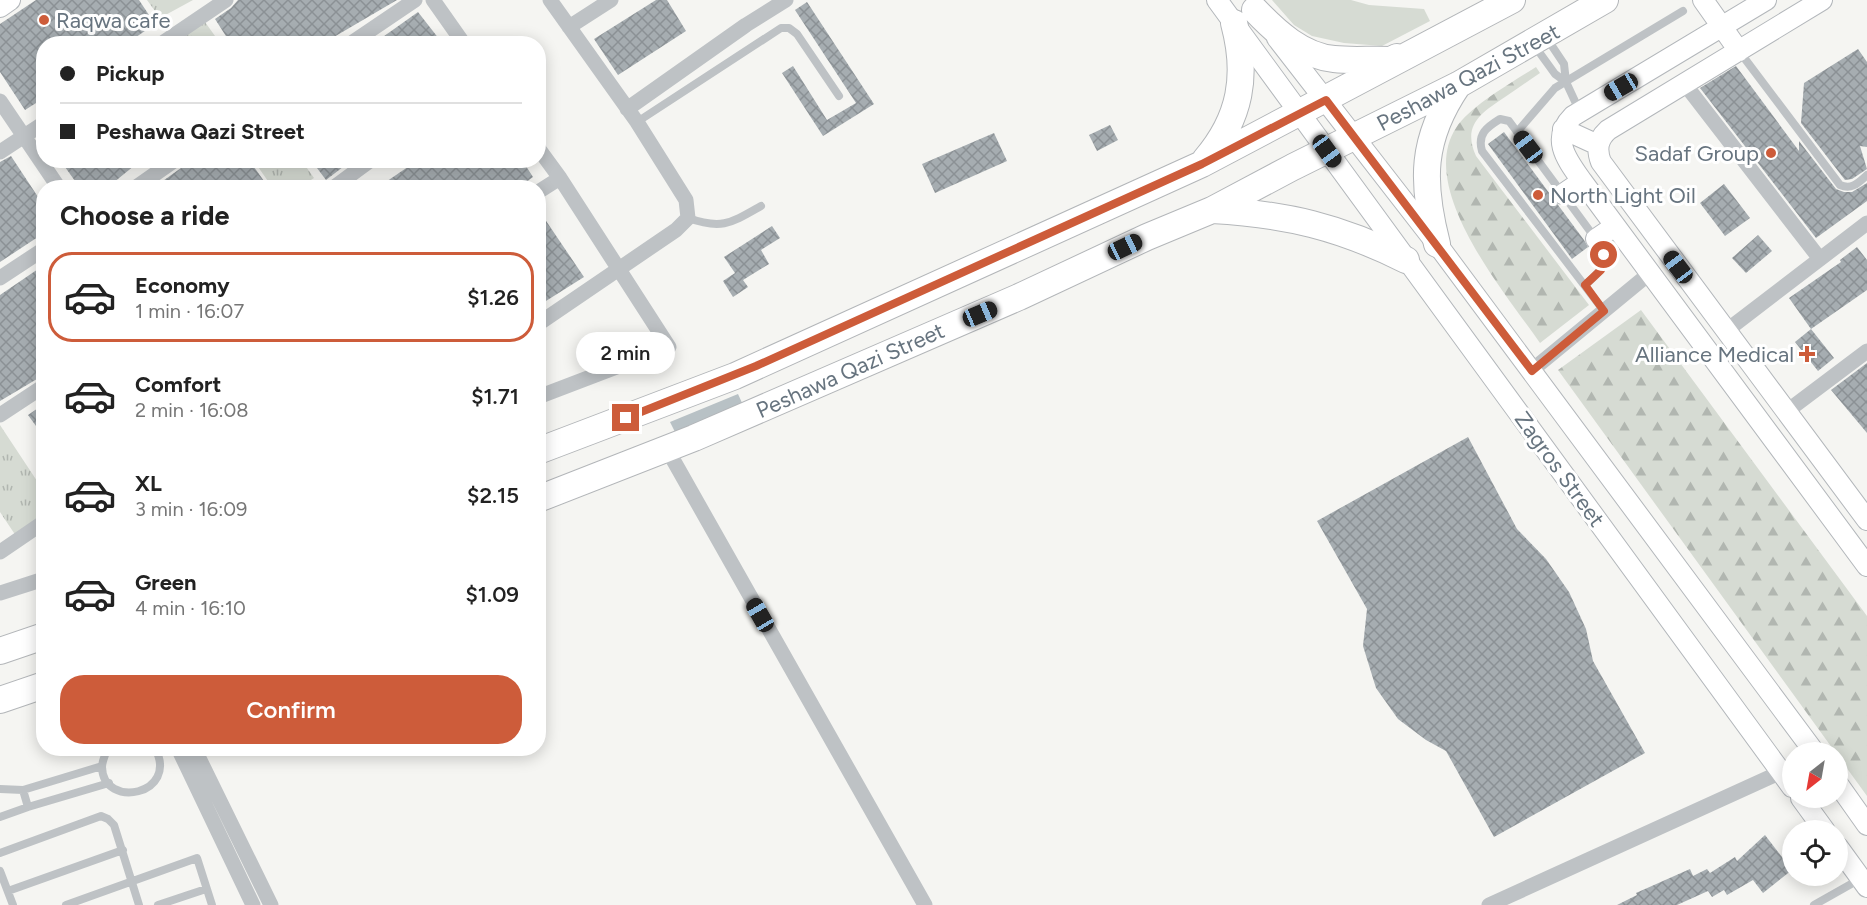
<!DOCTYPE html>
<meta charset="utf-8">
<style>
:root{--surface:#fff;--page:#f6f6f6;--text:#222;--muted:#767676;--line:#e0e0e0;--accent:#cd5c3a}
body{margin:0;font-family:Figtree,sans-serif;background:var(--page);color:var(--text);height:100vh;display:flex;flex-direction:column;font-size:22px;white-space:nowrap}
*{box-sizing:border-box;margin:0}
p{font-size:20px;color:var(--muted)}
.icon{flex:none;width:33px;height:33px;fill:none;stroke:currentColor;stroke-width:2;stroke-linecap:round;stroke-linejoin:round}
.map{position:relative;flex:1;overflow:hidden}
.details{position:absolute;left:36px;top:180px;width:510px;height:576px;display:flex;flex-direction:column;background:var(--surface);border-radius:24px;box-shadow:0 3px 15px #0003}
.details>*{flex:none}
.banner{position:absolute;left:36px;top:36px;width:510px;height:132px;border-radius:24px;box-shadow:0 3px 15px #0003;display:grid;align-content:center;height:132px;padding:0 24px;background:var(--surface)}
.needle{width:39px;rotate:211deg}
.buttons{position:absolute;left:1782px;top:742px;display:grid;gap:12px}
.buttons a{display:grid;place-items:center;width:66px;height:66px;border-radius:50%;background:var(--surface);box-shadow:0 3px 15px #0003;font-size:30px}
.end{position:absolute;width:27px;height:27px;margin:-14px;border:8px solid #cd5c3a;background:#fff;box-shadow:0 0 0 3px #fff}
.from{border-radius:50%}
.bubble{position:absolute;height:42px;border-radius:21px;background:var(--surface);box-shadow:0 3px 15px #0003;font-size:20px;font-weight:600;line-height:42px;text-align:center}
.car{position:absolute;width:18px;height:36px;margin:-18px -9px;border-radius:8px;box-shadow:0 0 4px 2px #0007;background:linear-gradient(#222 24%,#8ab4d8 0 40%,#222 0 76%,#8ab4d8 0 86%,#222 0)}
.banner b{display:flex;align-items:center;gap:21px;height:57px;font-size:22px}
.banner b+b{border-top:2px solid var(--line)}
.banner i{width:15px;height:15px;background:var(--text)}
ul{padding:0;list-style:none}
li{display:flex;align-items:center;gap:18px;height:90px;margin:0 12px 9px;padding:0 12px;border:3px solid transparent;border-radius:24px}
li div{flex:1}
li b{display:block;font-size:22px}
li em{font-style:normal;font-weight:600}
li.on{border-color:var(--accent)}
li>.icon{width:54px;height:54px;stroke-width:1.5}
h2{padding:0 24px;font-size:27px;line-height:72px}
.button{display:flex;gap:12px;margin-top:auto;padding:12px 24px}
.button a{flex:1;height:69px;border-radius:24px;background:var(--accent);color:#fff;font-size:24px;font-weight:600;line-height:69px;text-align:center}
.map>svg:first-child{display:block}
.grass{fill:url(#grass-tufts)}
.forest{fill:url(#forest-firs)}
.park{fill:#d6dbd3}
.water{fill:#b8c1c5}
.building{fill:url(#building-cross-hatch)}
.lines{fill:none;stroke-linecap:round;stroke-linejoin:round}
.secondary-casing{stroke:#b3b7bb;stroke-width:22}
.highway-casing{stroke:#b3b6b9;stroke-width:28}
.lane{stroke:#bec2c5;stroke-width:8}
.street{stroke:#bec2c5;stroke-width:15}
.secondary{stroke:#fff;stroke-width:20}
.highway{stroke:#fff;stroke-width:26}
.route{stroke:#cd5c3a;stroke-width:8}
.poi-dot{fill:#cd5c3a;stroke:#fff;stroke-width:2}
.labels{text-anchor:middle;stroke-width:6;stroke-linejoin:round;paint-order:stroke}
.poi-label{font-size:22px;fill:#67747f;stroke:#fff;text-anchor:start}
.street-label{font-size:22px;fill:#67747f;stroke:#fff}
</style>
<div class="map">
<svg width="1867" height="905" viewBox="0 0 1867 905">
<defs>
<pattern id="grass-tufts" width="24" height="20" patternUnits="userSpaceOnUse" patternTransform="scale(1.5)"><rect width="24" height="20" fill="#d6dbd3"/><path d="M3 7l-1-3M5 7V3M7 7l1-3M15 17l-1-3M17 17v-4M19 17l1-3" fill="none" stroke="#b1b6b0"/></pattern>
<pattern id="forest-firs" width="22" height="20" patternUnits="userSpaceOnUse" patternTransform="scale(1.5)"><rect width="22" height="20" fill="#d6dbd3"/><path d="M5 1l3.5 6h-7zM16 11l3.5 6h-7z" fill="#b1b6b0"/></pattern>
<pattern id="building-cross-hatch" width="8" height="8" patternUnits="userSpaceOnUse" patternTransform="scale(1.5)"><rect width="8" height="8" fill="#a6adb1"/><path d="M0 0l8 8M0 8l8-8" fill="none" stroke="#8b9195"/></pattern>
</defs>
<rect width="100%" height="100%" fill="#f5f5f2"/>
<path class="grass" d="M147,0h46l-33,18z
M205,22l15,21 -53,1z
M254,161h48l12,17 -14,9h-28z
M0,425l43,65v32l-25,17 -18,-27z"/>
<path class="forest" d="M1536,67l4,6c-12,8 -23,16 -35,24 -24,16 -43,28 -29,59l113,149 -49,38c-33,-48 -124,-154 -84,-215 14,-22 57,-46 80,-61z
M1641,310l226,306v180l-309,-426z"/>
<path class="park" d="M1272,0h79l18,5 55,4 6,12 -48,25 -38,-3 -32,-7 -18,-11z"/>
<path class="water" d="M738,394l5,11 -67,29 -6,-12z"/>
<path class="building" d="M36,0h103l16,24 -29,20h-82v54l-19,12 -25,-38v-48z
M238,0h159l-75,44h-91l-16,-25 16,-11z
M656,0h11l19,31 -68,44 -24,-36z
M807,2l67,102 -51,32 -41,-63 11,-7 34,54 29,-17 -61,-93z
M418,12l25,32h-70z
M1858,49l9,13v85l-7,-1 7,23 -15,10 -7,1 -44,-57 3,-40z
M1736,66l63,85v-10l37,48 8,3h8l15,-9v18l-51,37 -116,-150z
M1110,125l8,15 -21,11 -8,-16z
M1504,132l80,108 4,7 -16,12 -84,-115z
M994,133l13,28 -72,32 -13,-29z
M11,156l33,50v27l-44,29v-100z
M60,160h81l-34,28h-27z
M187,160h62l20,28h-116l28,-20z
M311,160h41l-26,20z
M418,160h104l11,17 -15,11h-141z
M1724,184l26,34 -25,18 -25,-33z
M538,209l46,68 -46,29z
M772,226l8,12 -19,12 8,14 -26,16 5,7 -15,10 -10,-16 12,-8 -11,-16z
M1758,235l14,16 -26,22 -14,-15z
M1857,247l10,13v30l-56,39 -22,-31 52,-36 -1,-2z
M44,265v107l-8,4 1,3 -37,22v-106z
M1811,329l23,29 -16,13 -23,-29z
M1867,363v70l-36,-43z
M44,404v33l-16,-22z
M1468,437l49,92 29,30 23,33 17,37 7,32 52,92 -151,84 -48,-86 -20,-11 -28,-21 -22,-31 -13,-42 4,-37 -50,-88z
M1765,835l27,35 -29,23 -10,-13 -26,15 -3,-5 -12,7 -4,-6 -31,14h-60l20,-10 -1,-2 54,-24 3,7 14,-7 3,4 25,-16 2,4z"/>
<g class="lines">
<defs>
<path id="secondary" d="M1217,0l575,787
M1703,0l36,51
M1766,0l-193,116c-23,23 -6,44 9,65l285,385
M1822,0l-214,130c-10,9 -12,19 -7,32l266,358
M0,7l10,-7
M1277,38l160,206 378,509
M1563,129l35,16
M1563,194l19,-13
M1596,239l19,-13
M1838,784l29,41
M1801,798l24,33
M1838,847l29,40"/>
<path id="highway" d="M1255,10c21,22 47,46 79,49 18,2 38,0 57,1l6,-3
M1205,160c36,-42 43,-85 29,-137
M1212,210c74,4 128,17 194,50
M1437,244c-16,-62 -16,-105 21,-159
M538,451l197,-75 467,-212 310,-164
M538,499l156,-61 325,-141 128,-60 65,-27 81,-43 165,-82 147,-85
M0,651l44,-15
M0,700l44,-15"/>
</defs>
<use href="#secondary" class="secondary-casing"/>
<use href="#highway" class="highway-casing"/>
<path class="lane" d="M1546,37l18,27 2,18 13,28
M1534,45l21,29 11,8
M1739,51l101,134c12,5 18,-2 27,-10
M637,122l144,-94h8l8,6 42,62
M1517,132l38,-44 128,-77
M688,218c34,12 43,5 73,-12
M1585,285c13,-11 24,-20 16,-39l-92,-125 -9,-2c-13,8 -23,15 -18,32l122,160
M107,748c-1,6 -5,13 -5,19 1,43 78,28 53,-19
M0,789l23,1 79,-24
M23,790l5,17 81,-24
M0,817l28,-10
M0,853l101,-37 7,3 6,6 25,80
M0,871l13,34
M8,891l115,-41
M66,905l131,-47 15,47
M158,905l48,-16
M1814,905l46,-26"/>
<path class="street" d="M433,0l31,44
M569,27l42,-27
M161,44l65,-44
M350,44l65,-44
M1684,83l136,176
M0,101l59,87
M627,109l119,-84 40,-25
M538,148l22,30 109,169 -131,50
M0,152l44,-29
M135,188l40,-28
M333,188l38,-28
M538,192l22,-14
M0,278l44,-29
M538,324l138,-94 12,-12 -2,-18 -49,-78 -87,-122
M1726,331l141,-108
M1531,371l119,-98
M1786,412l81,-61
M0,415l44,-29
M667,449l258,456
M0,552l44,-30
M0,593l44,-14
M178,748l75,157
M194,748l77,157
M1489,905l292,-133"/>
<use href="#secondary" class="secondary"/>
<use href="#highway" class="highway"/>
</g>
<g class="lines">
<path class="route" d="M626,418l130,-52 446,-202 124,-64 206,271 72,-60 -19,-26 16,-15 3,-15"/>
</g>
<g class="poi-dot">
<circle cx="44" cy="20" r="6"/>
<circle cx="1771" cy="153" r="6"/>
<circle cx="1538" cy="195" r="6"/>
<path d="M1804 345h6v6h6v6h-6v6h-6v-6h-6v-6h6z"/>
</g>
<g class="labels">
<g class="poi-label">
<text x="56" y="28">Raqwa cafe</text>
<text x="1759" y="161" text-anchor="end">Sadaf Group</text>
<text x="1550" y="203">North Light Oil</text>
<text x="1794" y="362" text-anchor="end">Alliance Medical</text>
</g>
<g class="street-label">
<text transform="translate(1468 77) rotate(-28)" y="8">Peshawa Qazi Street</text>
<text transform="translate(850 370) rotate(-24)" y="8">Peshawa Qazi Street</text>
<text transform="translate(1560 469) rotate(54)" y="8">Zagros Street</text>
</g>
</g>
</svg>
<div class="buttons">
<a><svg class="needle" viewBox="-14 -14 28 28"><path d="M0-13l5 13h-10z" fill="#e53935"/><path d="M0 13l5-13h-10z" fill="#767676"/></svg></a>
<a><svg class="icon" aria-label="locate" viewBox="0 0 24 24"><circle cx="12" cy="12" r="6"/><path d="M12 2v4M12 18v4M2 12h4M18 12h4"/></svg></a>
</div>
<i class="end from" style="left:1604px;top:255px"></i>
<i class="end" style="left:626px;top:418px"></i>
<div class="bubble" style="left:576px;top:332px;width:99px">2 min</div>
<i class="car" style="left:1621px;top:87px;rotate:240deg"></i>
<i class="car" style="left:1528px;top:147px;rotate:323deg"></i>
<i class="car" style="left:1327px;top:151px;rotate:144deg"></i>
<i class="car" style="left:1125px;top:247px;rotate:65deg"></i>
<i class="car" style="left:1678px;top:267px;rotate:323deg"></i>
<i class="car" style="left:980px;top:314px;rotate:67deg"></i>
<i class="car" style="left:760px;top:615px;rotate:330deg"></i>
<div class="banner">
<b><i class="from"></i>Pickup</b>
<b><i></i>Peshawa Qazi Street</b>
</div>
<section class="details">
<h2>Choose a ride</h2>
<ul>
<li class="on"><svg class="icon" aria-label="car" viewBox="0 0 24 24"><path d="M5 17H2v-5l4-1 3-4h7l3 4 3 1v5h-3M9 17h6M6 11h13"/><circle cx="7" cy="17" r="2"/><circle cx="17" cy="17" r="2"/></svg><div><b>Economy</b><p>1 min · 16:07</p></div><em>$1.26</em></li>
<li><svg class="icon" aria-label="car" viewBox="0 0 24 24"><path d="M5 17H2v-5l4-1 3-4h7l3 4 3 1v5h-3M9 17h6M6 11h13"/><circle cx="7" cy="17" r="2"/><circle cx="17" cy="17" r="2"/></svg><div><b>Comfort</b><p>2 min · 16:08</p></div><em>$1.71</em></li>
<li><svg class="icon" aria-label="car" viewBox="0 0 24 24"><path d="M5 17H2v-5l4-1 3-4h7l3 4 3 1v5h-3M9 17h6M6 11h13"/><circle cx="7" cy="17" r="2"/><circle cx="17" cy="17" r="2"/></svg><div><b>XL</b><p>3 min · 16:09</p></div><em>$2.15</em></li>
<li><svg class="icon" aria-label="car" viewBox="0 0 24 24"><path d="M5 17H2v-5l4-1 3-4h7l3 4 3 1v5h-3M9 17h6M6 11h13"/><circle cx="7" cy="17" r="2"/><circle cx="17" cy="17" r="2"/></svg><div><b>Green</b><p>4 min · 16:10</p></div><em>$1.09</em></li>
</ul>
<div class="button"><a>Confirm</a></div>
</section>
</div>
